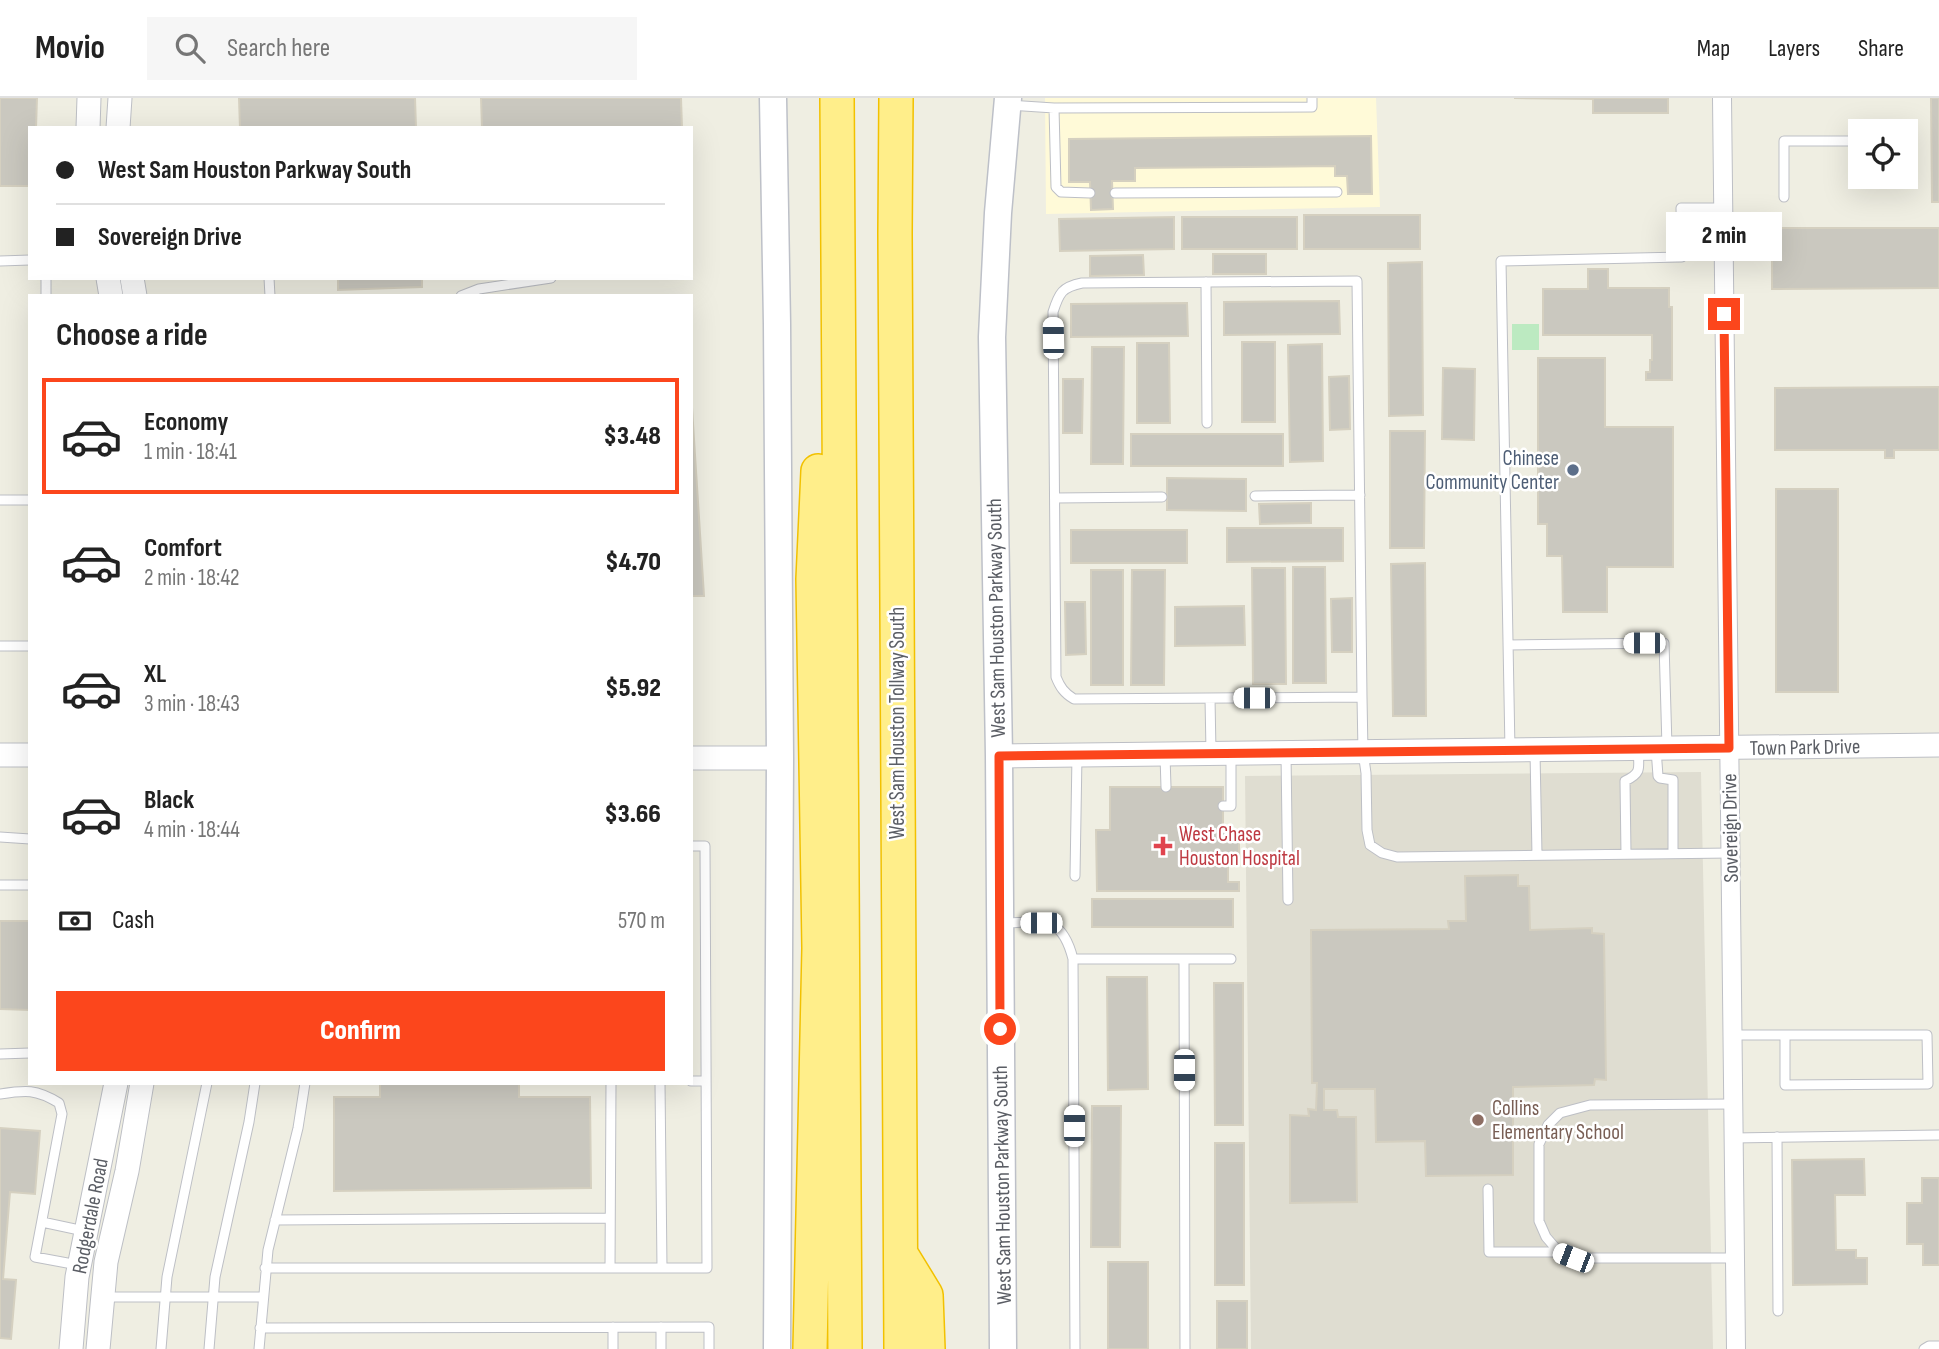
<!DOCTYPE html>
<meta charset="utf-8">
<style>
:root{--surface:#fff;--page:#f6f6f6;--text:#222;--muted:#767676;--line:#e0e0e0;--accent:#fc461c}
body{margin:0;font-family:"Sofia Sans Condensed",sans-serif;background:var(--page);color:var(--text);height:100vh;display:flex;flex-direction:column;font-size:26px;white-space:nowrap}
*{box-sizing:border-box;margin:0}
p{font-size:23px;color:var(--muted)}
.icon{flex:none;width:38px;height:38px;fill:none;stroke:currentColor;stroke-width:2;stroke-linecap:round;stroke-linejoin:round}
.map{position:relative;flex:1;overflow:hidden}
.sheet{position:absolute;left:28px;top:196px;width:665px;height:791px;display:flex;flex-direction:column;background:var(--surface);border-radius:0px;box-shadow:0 7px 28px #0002}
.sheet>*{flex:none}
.hud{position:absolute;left:28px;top:28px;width:665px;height:154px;border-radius:0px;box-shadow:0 7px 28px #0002;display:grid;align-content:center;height:154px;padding:0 28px;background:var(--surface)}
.controls{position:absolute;left:1848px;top:21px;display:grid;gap:14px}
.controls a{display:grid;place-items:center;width:70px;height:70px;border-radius:0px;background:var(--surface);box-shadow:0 7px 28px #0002;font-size:35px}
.end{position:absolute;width:32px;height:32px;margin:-16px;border:9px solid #fc461c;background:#fff;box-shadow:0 0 0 4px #fff}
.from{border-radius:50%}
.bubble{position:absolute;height:49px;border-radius:0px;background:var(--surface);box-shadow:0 7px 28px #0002;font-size:23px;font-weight:800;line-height:49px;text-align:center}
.car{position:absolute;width:21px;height:42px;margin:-21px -10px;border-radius:9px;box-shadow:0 0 5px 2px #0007;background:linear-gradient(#fff 24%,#345 0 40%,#fff 0 76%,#345 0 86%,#fff 0)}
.hud b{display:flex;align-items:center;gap:24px;height:66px;font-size:26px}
.hud b+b{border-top:2px solid var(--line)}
.hud i{width:18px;height:18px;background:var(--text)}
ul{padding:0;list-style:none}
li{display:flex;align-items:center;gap:21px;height:116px;margin:0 14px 10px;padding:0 14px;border:4px solid transparent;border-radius:0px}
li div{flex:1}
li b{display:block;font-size:26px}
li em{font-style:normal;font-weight:800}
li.active{border-color:var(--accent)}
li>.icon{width:63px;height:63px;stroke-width:1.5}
h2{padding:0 28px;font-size:32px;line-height:84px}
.pay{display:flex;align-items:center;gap:18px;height:77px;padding:0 28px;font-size:26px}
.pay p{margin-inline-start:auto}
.primary-button{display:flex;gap:14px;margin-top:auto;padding:14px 28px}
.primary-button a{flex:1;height:80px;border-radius:0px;background:var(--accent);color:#fff;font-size:28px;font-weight:800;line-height:80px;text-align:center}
header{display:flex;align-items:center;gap:42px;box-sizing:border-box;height:98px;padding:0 35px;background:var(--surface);border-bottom:2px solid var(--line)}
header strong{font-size:33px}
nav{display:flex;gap:38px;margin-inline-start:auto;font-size:24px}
.search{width:490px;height:63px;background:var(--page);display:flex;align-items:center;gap:18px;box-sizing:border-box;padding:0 24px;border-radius:0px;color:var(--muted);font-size:26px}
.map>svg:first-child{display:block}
.commercial{fill:#fffad8}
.education{fill:#dfddd1}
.green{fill:#bceac1}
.building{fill:#cac8bf;stroke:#d5d0c0;stroke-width:2}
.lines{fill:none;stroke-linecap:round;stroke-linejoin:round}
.service-casing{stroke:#bdbfc5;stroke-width:11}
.minor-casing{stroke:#bdbfc5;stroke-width:20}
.tertiary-casing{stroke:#bdbfc5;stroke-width:25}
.secondary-casing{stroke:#bdc0c8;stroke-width:29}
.motorway-casing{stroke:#f2c100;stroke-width:36}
.service{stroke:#fff;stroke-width:9}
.minor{stroke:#fff;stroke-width:18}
.tertiary{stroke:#fff;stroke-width:23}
.secondary{stroke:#fff;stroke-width:26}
.motorway{stroke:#ffee8a;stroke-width:33}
.route{stroke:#fc461c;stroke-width:9}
.service-dot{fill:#5c6f8a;stroke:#fff;stroke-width:2.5}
.health-dot{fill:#e0444e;stroke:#fff;stroke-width:2.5}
.education-dot{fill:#8d6e63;stroke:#fff;stroke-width:2.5}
.labels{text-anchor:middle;stroke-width:5;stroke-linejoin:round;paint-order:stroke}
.service-label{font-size:21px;fill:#4e5e75;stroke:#fff;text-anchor:end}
.street-label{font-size:21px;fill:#5b5e65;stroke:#fff}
.health-label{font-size:21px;fill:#be3a42;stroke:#fff;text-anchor:start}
.education-label{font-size:21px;fill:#785e54;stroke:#fff;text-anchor:start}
</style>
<header>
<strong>Movio</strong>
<div class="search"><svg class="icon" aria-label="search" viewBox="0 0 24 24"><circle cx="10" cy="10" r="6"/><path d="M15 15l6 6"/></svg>Search here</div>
<nav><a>Map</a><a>Layers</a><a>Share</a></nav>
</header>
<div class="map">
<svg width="1939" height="1251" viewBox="0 0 1939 1251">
<rect width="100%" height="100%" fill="#efeee2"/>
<path class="commercial" d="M1045,0h331l4,109 -334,7z"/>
<path class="education" d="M1701,674l12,577h-462l-6,-573z"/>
<path class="green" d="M1512,226h27v26h-27z"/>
<path class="building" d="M0,0h37l-1,30h-6v58h-30z
M239,0h176l1,30h-176z
M481,0h200l1,30h-200z
M1514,0h154v15h-75v-14z
M1931,0h8v104h-7z
M1371,38l1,58h-24l-1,-18h-12v-10l-200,2v13h-23l1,28 -22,1 -1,-28h-21v-43z
M1304,117h116v34h-116z
M1174,119v32l-114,2 -1,-32z
M1182,119h115v32h-115z
M1772,130h167v60l-167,1z
M1213,156h53v20h-53z
M1143,157l1,20 -54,1v-20z
M1422,164l1,153 -34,1 -1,-153z
M1588,171h20v19h61v19h3v73h-26v-8h4v-12h2v-25h-109v-46h45z
M338,180h84v9l-84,3z
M1339,203l1,33 -116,1v-33z
M1187,205l1,33 -117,1v-33z
M1242,244h33v80h-33z
M1137,245h32l1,80h-33z
M1322,246l1,117 -33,1 -2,-117z
M1092,249h32l-1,117h-32z
M1538,260h67v69h68v140h-66v45h-44l-1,-56h-15v-32h-9z
M1443,270l32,1 -1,71 -32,-1z
M1349,278l1,53 -20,1 -1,-53z
M1063,281h20l-1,54h-19z
M1939,289v63h-45v8h-9v-8h-110v-62z
M691,294l13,204h-13z
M1390,333h35l-1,117h-34z
M1131,336h152v32h-152z
M1167,380l79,1v32l-79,-1z
M1776,391h62v203h-62z
M1311,405v20l-51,1 -1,-20z
M1227,430h116v33l-116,1z
M1071,432h116v33h-116z
M1425,465l1,153h-33l-2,-152z
M1293,469h32l1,116h-33z
M1252,470h33l1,116h-33z
M1091,472h32v115h-32z
M1132,472h33l-1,115h-33z
M1352,500v54h-20l-1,-53z
M1065,504h20l1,52 -20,1z
M1244,508l1,39 -70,1v-39z
M1110,689h113v43h16v32h-11v20h11v9h-142l-1,-61h14z
M1518,777v11h11l1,44 62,-2v5l12,1 2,146 -11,-1 -1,6 -81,2v88l-87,1 -1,-35 -49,1 -1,-53h-51v21h13l1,7h18l1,85 -67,1v-88l19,1 -1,-7 8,1 1,-27h-5l-1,-153 138,-1 -1,-8h18l-1,-45z
M1092,801h141v28h-141z
M0,823h30v89l-30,-1z
M1107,879h40l1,112 -40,1z
M1214,885h29v142h-28z
M380,985h139v14h71l1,91 -257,3v-94h46z
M1092,1008h29l-1,141h-29z
M0,1030l40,3 -5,63 -25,-2 -7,87 13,1 -5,59 -11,-1z
M1215,1045h29v142h-29z
M1864,1061l1,36h-30l1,55h20v8h11v26l-74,1 -1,-125z
M1922,1080h17v87h-16v-21h-16v-41h15z
M1108,1164h40v87h-40z
M1217,1203h30v48h-30z"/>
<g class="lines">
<defs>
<path id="service" d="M1009,7l45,3 258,-1v-9
M1054,10l2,79 5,5 29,1
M1115,95l222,-1
M1784,99v-56h76
M0,163l30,-1
M46,180v18
M269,180l1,18
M1357,183l5,416 -288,2c-10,-6 -14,-12 -18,-22l-3,-365c6,-19 9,-25 29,-29z
M1206,184l1,141
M461,198l18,-7 72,-11
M1255,398l105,-1
M1055,400l107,-1
M0,402h30
M1508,547l156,-2 3,104
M0,548h30
M1362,599l1,55 3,21 1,57 3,15 12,8 15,4 334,-4
M1210,600l1,54
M1656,651l2,27 2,2 13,2v73
M1510,652l-9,-489 181,-4 -1,-49h42
M1535,654l2,103
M1286,656l2,146
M1165,658l1,31
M1223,708h8v-51
M0,739l30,2
M1626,756l-1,-73c17,-8 14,-13 13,-30
M1075,778l2,-121
M0,787h30
M1001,825c40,0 60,-11 72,36l2,390
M1073,861h158
M1184,861l1,390
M1732,937h195l1,49 -143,1v-50
M0,956l30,-1
M691,983h15
M660,985l2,185
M0,996c26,-4 36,-5 59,9l3,11 -27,143 43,8
M1733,1006l-143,1 -30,8 -12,12 -9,19v77l7,16 13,15 14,6h162
M1777,1039l1,174
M1734,1040l205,-3
M1488,1091l1,63h70
M275,1122l335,-2
M42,1124l42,9
M265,1170h442l-2,-422h-14
M610,1170l1,-185
M105,1199h157
M613,1229v22
M260,1230l449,-1v22
M161,1251l6,-72 40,-194
M209,1251l6,-72 34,-155 6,-39
M259,1251l9,-99 30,-122 7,-45
M661,1251v-22
M1924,1251l5,-3h10"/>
<path id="minor" d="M1722,0l14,1251"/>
<path id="tertiary" d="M88,30l1,-30
M118,30l2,-30
M108,180l3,18
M132,180l3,18
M0,657h30
M999,658l940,-11
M691,660h89
M71,1251l6,-72 39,-194
M98,1251l8,-87 21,-91 15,-88"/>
<path id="secondary" d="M773,0l4,226 3,434 -3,591
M1003,1251l-4,-593 -7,-419 6,-124 10,-115"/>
<path id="motorway" d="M837,0l8,1251
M896,0l-1,135 6,1116
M901,1156l25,41 2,54
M810,1251l9,-401 -6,-369 5,-108"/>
</defs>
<use href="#service" class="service-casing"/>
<use href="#minor" class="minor-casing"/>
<use href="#tertiary" class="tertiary-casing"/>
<use href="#secondary" class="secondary-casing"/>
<use href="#motorway" class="motorway-casing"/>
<use href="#service" class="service"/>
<use href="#minor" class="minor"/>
<use href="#tertiary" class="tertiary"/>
<use href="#secondary" class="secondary"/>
<use href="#motorway" class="motorway"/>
</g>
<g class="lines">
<path class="route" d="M1000,931l-1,-273 730,-8 -5,-434"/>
</g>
<circle class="service-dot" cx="1573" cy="372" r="7"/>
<path class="health-dot" d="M1159.5 737.5h7v7h7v7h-7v7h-7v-7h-7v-7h7z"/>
<circle class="education-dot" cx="1478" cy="1022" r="7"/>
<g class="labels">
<g class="service-label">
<text x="1559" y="367">Chinese<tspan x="1559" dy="24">Community Center</tspan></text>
</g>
<g class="street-label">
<text transform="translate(996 520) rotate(-91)" y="7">West Sam Houston Parkway South</text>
<text transform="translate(897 625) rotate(-90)" y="7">West Sam Houston Tollway South</text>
<text transform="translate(1805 649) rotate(-1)" y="7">Town Park Drive</text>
<text transform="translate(1730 730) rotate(-91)" y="7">Sovereign Drive</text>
<text transform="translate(1002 1087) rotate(-91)" y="7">West Sam Houston Parkway South</text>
<text transform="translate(90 1118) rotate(-79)" y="7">Rodgerdale Road</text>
</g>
<g class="health-label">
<text x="1179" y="743">West Chase<tspan x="1179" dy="24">Houston Hospital</tspan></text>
</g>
<g class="education-label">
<text x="1492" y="1017">Collins<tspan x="1492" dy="24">Elementary School</tspan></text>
</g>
</g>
</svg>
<div class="controls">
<a><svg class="icon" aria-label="locate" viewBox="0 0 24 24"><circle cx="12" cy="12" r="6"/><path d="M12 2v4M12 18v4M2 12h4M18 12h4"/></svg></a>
</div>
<i class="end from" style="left:1000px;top:931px"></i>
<i class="end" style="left:1724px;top:216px"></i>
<div class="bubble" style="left:1666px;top:114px;width:116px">2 min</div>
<i class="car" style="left:1053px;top:240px;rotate:359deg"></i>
<i class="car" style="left:1644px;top:545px;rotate:270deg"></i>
<i class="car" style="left:1254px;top:600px;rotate:270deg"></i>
<i class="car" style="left:1041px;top:825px;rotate:270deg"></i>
<i class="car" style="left:1184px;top:972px;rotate:180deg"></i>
<i class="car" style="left:1074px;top:1028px;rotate:0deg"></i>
<i class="car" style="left:1573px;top:1160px;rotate:291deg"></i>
<div class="hud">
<b><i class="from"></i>West Sam Houston Parkway South</b>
<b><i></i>Sovereign Drive</b>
</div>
<section class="sheet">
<h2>Choose a ride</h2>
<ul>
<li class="active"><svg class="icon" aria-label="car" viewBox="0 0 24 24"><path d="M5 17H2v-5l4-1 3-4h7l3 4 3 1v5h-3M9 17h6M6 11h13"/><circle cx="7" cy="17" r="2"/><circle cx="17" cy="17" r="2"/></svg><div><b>Economy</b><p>1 min · 18:41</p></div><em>$3.48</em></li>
<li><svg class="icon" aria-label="car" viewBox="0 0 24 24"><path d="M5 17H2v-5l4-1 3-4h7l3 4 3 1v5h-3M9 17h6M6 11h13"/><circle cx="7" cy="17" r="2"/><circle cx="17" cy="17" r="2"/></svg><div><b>Comfort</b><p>2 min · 18:42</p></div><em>$4.70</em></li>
<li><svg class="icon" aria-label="car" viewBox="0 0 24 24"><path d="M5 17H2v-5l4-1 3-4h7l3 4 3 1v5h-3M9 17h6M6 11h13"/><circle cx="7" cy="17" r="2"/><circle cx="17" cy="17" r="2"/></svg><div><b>XL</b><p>3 min · 18:43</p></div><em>$5.92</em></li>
<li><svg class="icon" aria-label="car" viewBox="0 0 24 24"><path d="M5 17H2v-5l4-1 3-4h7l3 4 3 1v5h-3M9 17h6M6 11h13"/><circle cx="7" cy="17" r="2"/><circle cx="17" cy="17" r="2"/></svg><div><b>Black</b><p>4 min · 18:44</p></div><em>$3.66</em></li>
</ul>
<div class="pay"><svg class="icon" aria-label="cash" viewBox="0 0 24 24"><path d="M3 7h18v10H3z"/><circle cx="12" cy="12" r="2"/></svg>Cash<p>570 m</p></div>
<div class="primary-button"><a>Confirm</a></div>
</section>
</div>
